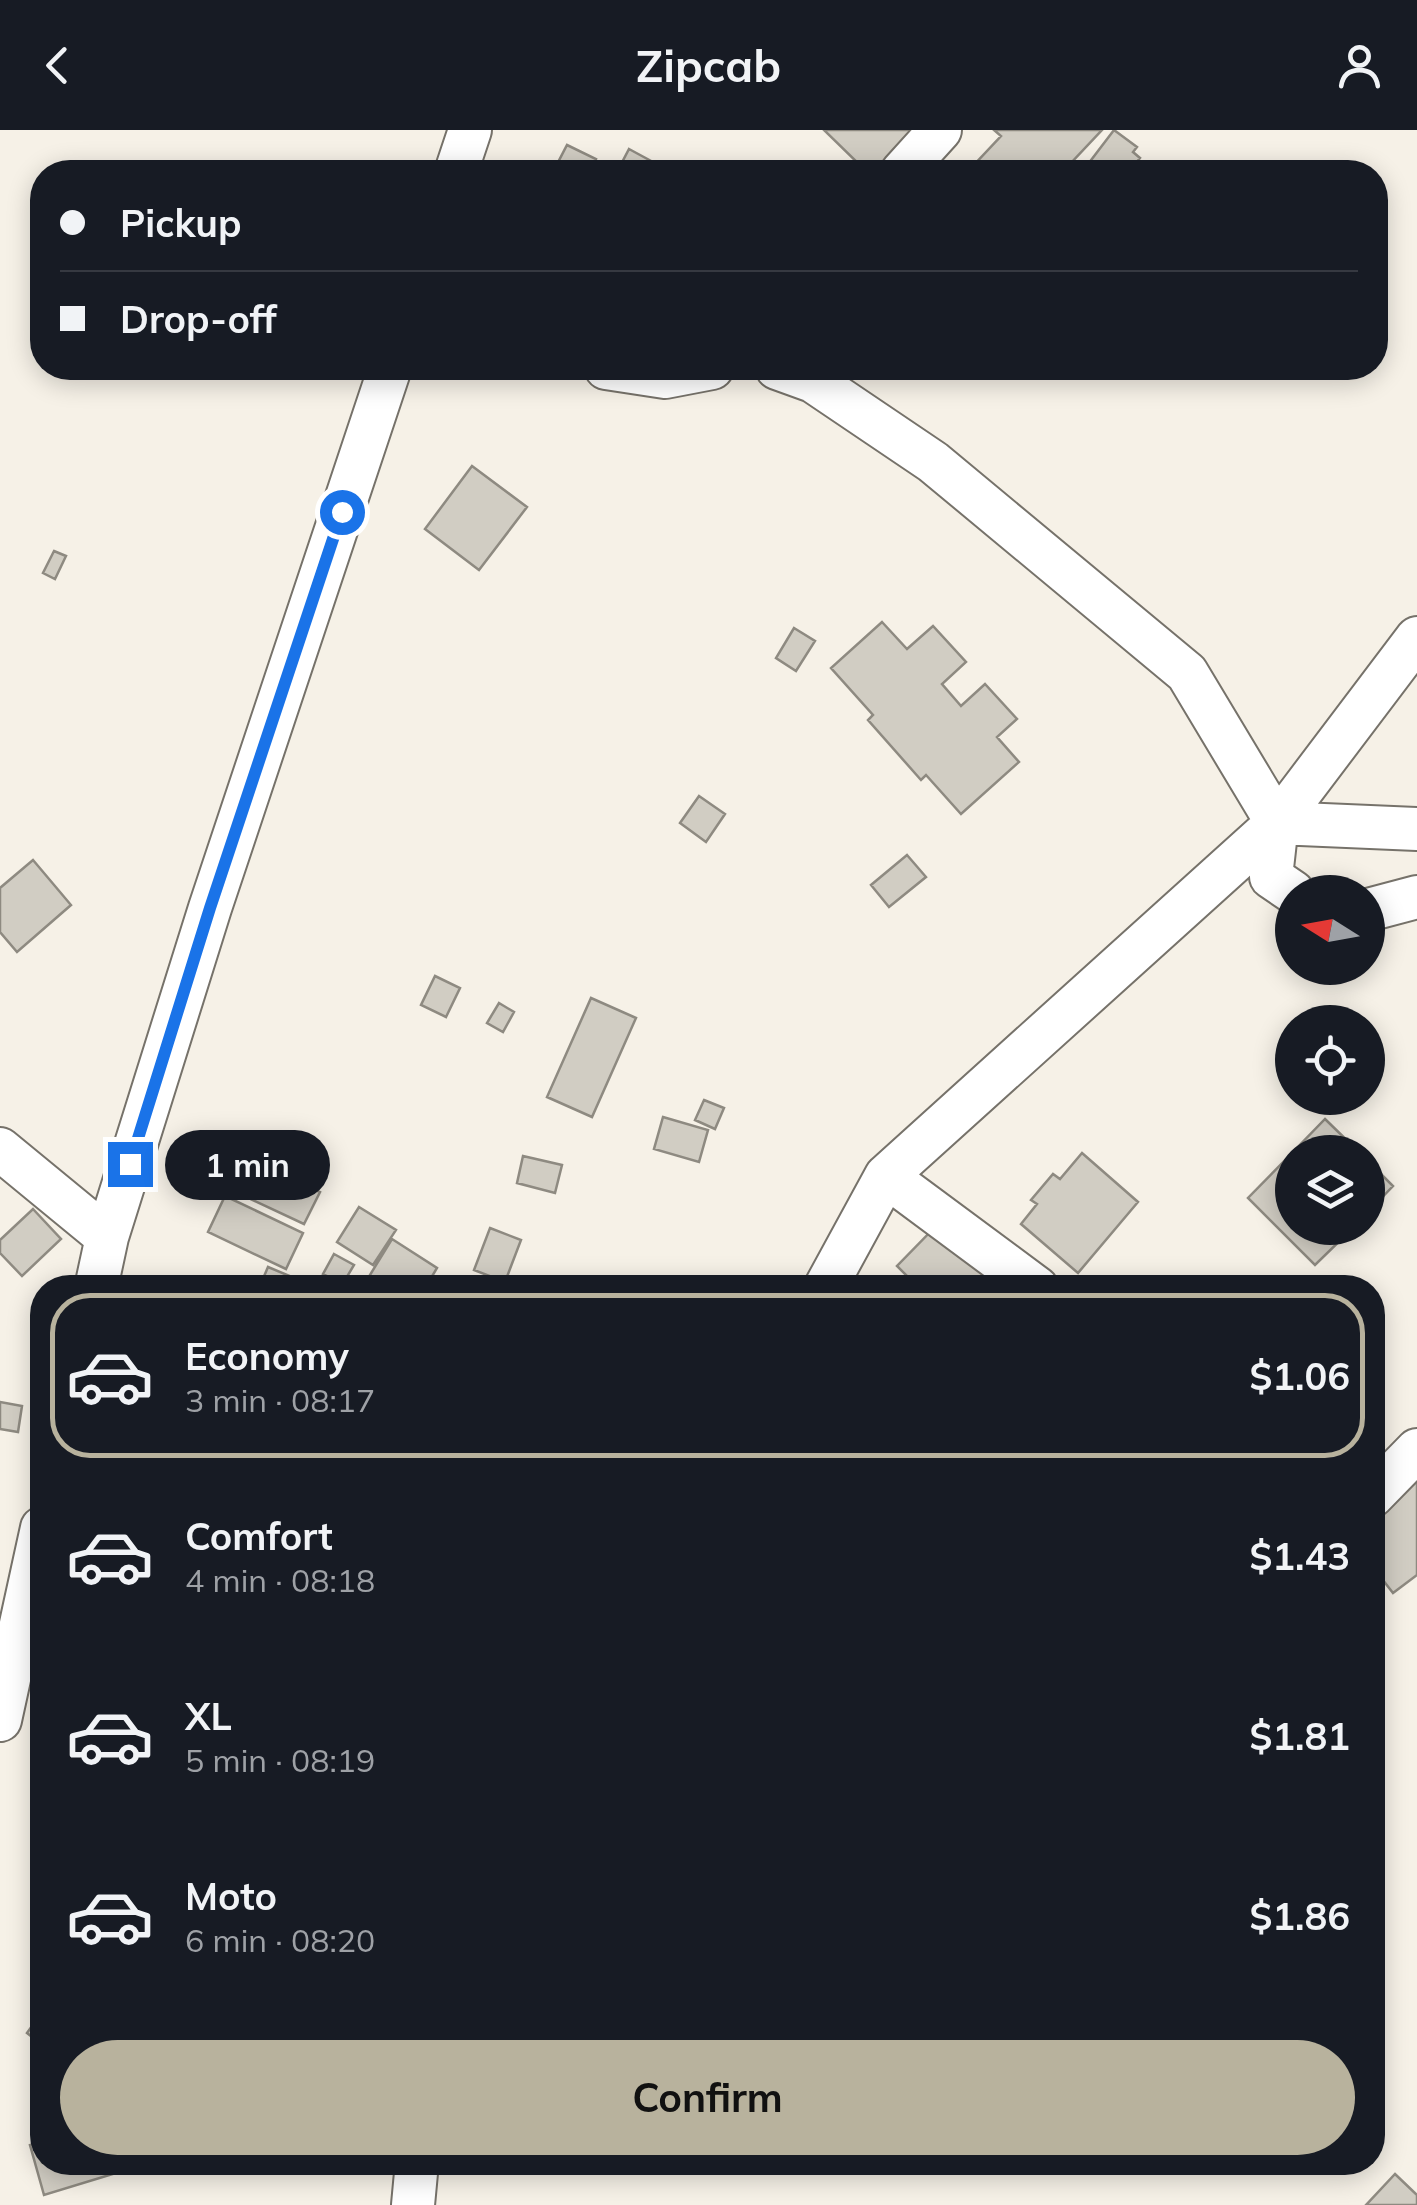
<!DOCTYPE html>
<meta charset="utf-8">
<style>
:root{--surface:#171b24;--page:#242831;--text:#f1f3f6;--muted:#9ea1a6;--line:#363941;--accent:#b8b29d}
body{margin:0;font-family:Mulish,sans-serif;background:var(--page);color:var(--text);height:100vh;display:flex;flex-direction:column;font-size:38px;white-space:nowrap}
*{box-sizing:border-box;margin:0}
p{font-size:32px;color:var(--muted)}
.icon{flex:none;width:55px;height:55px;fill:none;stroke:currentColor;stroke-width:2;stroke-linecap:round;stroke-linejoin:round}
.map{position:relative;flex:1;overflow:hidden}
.panel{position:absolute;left:30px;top:1145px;width:1355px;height:900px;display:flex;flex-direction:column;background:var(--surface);border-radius:40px;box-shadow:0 5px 25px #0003}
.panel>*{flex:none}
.guide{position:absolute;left:30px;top:30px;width:1358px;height:220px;border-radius:40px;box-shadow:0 5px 25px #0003;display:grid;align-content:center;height:220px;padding:0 30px;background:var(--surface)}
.needle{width:65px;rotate:281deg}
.tools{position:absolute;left:1275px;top:745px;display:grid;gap:20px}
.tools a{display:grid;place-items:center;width:110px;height:110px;border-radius:50%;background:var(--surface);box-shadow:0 5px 25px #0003;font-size:50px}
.end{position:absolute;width:45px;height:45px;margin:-22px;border:12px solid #1a73e8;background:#fff;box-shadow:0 0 0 5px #fff}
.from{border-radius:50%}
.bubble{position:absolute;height:70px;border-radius:35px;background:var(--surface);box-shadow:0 5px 25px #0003;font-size:32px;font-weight:700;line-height:70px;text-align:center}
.guide b{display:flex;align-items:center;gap:35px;height:95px;font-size:38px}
.guide b+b{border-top:2px solid var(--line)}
.guide i{width:25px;height:25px;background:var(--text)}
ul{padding:18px 0 0;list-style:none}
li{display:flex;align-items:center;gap:30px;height:165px;margin:0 20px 15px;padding:0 10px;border:5px solid transparent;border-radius:40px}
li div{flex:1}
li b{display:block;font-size:38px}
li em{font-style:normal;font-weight:700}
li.selected{border-color:var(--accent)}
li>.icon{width:90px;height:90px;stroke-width:1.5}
.primary-button{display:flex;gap:20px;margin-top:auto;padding:20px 30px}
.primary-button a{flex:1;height:115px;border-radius:60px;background:var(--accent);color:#111;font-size:40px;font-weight:700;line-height:115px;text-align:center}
header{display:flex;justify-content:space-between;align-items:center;height:130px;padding:0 30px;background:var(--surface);font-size:45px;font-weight:700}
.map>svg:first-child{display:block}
.building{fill:#d1cdc3;stroke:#8e8a81;stroke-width:2.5}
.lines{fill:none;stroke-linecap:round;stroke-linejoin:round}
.minor-casing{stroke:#76726a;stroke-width:46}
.minor{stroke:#fff;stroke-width:42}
.route{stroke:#1a73e8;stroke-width:12}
</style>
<header><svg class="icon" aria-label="back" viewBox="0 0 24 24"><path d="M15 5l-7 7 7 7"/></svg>Zipcab<svg class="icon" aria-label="person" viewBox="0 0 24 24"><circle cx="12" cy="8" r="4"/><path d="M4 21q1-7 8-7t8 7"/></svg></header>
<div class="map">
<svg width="1417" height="2075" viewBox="0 0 1417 2075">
<rect width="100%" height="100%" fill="#f6f1e7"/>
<path class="building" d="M824,0h102l-41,42h-18z
M994,0h108l-31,33 4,4 -5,5h-93l-5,-5 29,-31z
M1114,0l23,17 -4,5 7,6 -11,14h-47z
M567,15l29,14 -5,10 7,3h-45z
M629,19l35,19 -2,4h-45z
M472,336l55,41 -48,63 -54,-41z
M54,421l12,5 -11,23 -12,-6z
M882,492l25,27 26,-23 33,36 -24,22 19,22 24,-22 32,35 -20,18 22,25 -58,52 -35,-39 -5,5 -53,-60 5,-5 -42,-47z
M794,498l21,13 -19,30 -20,-13z
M699,666l26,18 -19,28 -26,-19z
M907,725l19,22 -37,30 -18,-22z
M33,730l38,45 -54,47 -17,-20v-44z
M435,846l25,12 -14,29 -25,-12z
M591,868l45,20 -44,99 -45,-20z
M499,873l15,9 -11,20 -16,-9z
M704,970l20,8 -9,21 -20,-9z
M663,987l45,13 -9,32 -45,-13z
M1325,989l34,33h-66z
M1082,1023l56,49 -60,71 -57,-49 16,-20 -6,-4 22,-26 7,5z
M1292,1023v75h61l-38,37 -67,-67z
M241,1025l79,37 -16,32 -77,-36z
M523,1026l39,9 -7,28 -38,-10z
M1368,1031l25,25 -25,26z
M225,1066l78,37 -17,36 -78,-37z
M359,1077l37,23 -23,35 -36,-23z
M33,1079l28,30 -39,37 -22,-23v-13z
M939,1093l65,65h-85l-22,-22z
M490,1098l31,12 -16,42 -31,-12z
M392,1109l45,29 -12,20h-63z
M334,1124l20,11 -12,20 5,3h-27l7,-12 -4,-2z
M268,1137l36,15 -2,6h-43z
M0,1272l22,4 -4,26 -18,-3z
M1412,1347l5,7v91l-24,18 -21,-27v-59z
M42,1882v33l-15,-12z
M42,1998v34h110l-108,33 -14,-50 10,-3 -4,-13z
M1395,2044l22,21v10h-51z"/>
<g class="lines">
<defs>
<path id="minor" d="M456,42l14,-42
M902,42l38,-42
M606,238l59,9 47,-9
M777,238l36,13 120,81 254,211 90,150 -6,54 22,15
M1277,693l140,6
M1368,780l49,-13
M0,1019l107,88
M886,1046l151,112
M96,1158l11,-51 103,-329 180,-540
M825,1158l61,-112 391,-353 140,-185
M1372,1366l45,-46
M0,1590l42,-192
M413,2075l4,-43"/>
</defs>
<use href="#minor" class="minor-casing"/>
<use href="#minor" class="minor"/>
</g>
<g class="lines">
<path class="route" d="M130,1034l80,-256 132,-396"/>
</g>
</svg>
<div class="tools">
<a><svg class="needle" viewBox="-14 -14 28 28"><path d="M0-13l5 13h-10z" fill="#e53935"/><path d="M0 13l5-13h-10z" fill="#9ea1a6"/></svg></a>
<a><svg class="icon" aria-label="locate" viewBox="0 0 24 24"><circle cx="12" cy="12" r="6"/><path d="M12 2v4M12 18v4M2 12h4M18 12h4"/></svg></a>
<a><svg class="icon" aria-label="layers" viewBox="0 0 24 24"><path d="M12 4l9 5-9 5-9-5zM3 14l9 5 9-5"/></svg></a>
</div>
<i class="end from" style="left:342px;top:382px"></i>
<i class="end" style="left:130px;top:1034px"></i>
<div class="bubble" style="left:165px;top:1000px;width:165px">1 min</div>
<div class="guide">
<b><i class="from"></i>Pickup</b>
<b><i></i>Drop-off</b>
</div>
<section class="panel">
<ul>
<li class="selected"><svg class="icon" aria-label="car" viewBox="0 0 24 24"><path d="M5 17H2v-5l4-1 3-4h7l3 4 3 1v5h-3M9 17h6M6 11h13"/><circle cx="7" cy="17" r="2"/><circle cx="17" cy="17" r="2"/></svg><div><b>Economy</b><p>3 min · 08:17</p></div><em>$1.06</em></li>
<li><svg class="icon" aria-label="car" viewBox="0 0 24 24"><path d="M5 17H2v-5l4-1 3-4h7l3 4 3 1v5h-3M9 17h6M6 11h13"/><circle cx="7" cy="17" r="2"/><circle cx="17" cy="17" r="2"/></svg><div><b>Comfort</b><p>4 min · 08:18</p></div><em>$1.43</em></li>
<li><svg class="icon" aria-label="car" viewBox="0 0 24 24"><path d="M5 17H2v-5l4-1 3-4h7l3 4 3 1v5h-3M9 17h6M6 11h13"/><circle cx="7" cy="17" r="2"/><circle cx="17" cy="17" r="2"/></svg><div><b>XL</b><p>5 min · 08:19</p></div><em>$1.81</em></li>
<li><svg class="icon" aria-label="car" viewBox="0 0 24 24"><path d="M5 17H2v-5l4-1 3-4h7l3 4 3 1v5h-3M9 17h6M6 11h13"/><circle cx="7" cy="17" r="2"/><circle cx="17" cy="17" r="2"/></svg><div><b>Moto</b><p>6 min · 08:20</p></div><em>$1.86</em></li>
</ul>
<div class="primary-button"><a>Confirm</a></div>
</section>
</div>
